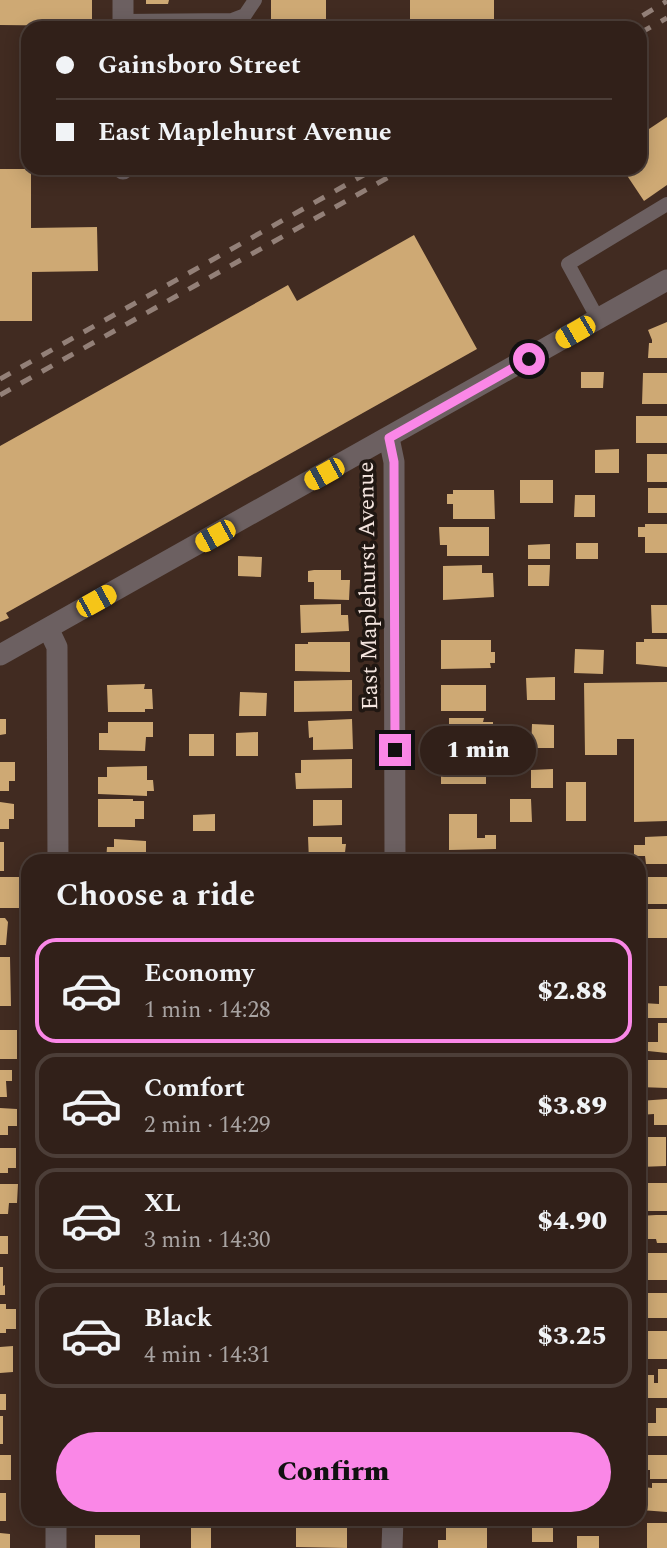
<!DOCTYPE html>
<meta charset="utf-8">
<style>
:root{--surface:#312019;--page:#392822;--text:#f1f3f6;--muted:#a8a3a2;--line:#4c3e38;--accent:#fa87e7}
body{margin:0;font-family:Spectral,serif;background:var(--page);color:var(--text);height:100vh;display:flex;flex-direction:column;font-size:26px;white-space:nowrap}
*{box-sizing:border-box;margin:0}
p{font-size:23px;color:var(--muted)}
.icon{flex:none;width:38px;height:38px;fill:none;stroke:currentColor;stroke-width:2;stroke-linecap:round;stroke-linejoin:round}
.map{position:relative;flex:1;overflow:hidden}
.panel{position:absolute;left:21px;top:854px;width:625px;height:672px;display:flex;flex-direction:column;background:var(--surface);border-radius:21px;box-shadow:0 4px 18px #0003,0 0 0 2px var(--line)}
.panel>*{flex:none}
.banner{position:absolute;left:21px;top:21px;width:626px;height:154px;border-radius:21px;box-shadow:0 4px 18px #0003,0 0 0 2px var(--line);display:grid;align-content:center;height:154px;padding:0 35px;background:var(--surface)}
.end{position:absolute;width:32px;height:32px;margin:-16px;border:9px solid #fa87e7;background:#111;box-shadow:0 0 0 4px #111}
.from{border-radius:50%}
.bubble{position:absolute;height:49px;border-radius:24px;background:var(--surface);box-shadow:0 4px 18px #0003,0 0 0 2px var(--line);font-size:23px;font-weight:800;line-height:49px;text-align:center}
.car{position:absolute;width:21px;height:42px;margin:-21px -10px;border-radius:9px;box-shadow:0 0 5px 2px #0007;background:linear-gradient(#f5c518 24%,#345 0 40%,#f5c518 0 76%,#345 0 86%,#f5c518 0)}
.banner b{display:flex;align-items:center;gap:24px;height:66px;font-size:26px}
.banner b+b{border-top:2px solid var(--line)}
.banner i{width:18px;height:18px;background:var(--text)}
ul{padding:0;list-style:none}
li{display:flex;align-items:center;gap:21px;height:105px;margin:0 14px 10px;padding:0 21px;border:4px solid var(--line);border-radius:21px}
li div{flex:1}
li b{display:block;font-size:26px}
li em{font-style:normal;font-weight:800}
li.active{border-color:var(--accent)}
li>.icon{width:63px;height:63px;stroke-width:1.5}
h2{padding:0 35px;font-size:32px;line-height:84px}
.action{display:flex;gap:14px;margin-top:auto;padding:14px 35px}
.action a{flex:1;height:80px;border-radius:42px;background:var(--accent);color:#111;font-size:28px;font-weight:800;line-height:80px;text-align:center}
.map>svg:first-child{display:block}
.building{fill:#cea974}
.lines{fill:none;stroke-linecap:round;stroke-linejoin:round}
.lane{stroke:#6c6061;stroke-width:14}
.street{stroke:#6c6061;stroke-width:21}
.rail{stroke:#938078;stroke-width:5;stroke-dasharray:12 12;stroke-linecap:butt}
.route{stroke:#fa87e7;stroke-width:9}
.labels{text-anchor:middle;stroke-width:7;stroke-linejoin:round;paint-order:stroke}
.street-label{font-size:23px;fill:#f4e5df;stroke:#201712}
</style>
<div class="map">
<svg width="667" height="1548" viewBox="0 0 667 1548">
<rect width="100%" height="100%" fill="#412b21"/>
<path class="building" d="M0,0h92v26l-92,-1z
M146,0h23l-1,4h-22z
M271,0h55v28h-55z
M410,0h84v28h-84z
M667,117v68l-23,16 -22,-33h18v-33z
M263,168h17l-17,9z
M0,169h31v59l66,-1 1,44 -66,1v49h-32z
M414,235l63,114 -471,264 3,5 -9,4v-176l288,-161 9,16z
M667,322v36h-19l1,-15h3v-3l-4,-10z
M581,372h23l-1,16h-22z
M643,373h24v31h-25z
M636,416h31v27h-31z
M619,449v24h-24v-23z
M647,454h20v28h-20z
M520,480h33v23h-33z
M648,488h19v25h-19z
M453,490h41l1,29h-42v-15h-6v-10h6z
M575,495h20v22h-21z
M645,524h22v29h-22v-16h-7v-10h7z
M439,527h50v29h-42v-11h-7z
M576,543h22v16h-22z
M550,544v15h-22v-14z
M238,556l24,1 -1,20 -23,-1z
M482,565v8h11l1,24 -51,3v-34z
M528,565h22l-1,21h-21z
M314,570h27v10h9l-1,20 -35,-1v-17h-6v-11z
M341,604v11h7l1,16 -48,2 -1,-28z
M651,605h16v28h-15z
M644,639h23v28l-31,-3v-22h8z
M441,640h50v12h4v11h-5l1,5 -50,1z
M308,642h42v30l-55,-1v-27h13z
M575,649l29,1 -1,24 -29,-1z
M555,677v23h-28l-1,-22z
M352,680v31l-58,1v-31z
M667,682v139l-33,1v-83h-17v16h-32l-1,-72z
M145,684l-1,5h8l1,20h-8v3h-37l-1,-27z
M441,685h45v26h-45z
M240,692l27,1 -1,23h-27z
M449,718h35l-1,4h10v18l-10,-1v6h-43v-18h9z
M0,719h6v15l-6,1z
M352,719l1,30 -40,1v-13l-4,1 -1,-17z
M108,722h45v15h-7l-1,14 -46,-1v-17h9z
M532,724l22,1v23h-23z
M258,732v24h-22v-23z
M189,734h25v22h-25z
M441,758h45v26h-45z
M352,759v29l-56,1 -1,-16h6v-13z
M0,762h15v19h-6v10h-9z
M147,766v14h6l1,11h-7v5l-49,-2v-17h9v-10z
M553,769v19h-22v-18z
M566,782h20v39h-20z
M98,799h35v2h11v18h-9v8h-37z
M510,799h21l1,23h-22z
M313,800h29v25l-29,1z
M0,802l14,2v15h-5v10h-9z
M215,814v17h-22v-16z
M449,814h28v24h8v-3h11v14l-47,1z
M667,836v28h-21l-1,-8h-11v-11h11v-8z
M308,837h34v7h4l-2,17h-35z
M114,839l32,2v11h-4v5h5v4h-41l1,-14h7z
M0,842h4v29h-4z
M0,877h19v31h-19z
M639,877h28v27h-28z
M639,909h28v29h-28z
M0,918h5l3,4 -2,23h-6z
M0,957h10l1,49h-11z
M659,986h8v32h-24v-15l16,1z
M658,1023h9v30l-19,-2v-9h10z
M0,1030h17v29h-17z
M648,1060h19v28l-28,-1v-17h9z
M0,1070h12v11h-6l1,16h-7z
M667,1099v26h-13v-11l-15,1v-14z
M0,1108l17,1v17h-9v9h-8z
M639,1137h27v29l-27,1z
M0,1148h16v20h-8v5h-8z
M645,1183h22v28h-22z
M0,1184h18l-1,19h-8l-1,11h-8z
M656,1215h11v28h-10l-1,-4h-17v-23z
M0,1236h8v18h-8z
M639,1253h28v27h-28z
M0,1267h3v19l2,-1v10h-5z
M648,1293h19v25h-19v-5l-7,1v-11h7z
M0,1304h6v5h10v20h-10v4h-6z
M646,1331h21v28h-28v-20h8z
M13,1346v26l-13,1v-26z
M658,1369h9v29h-24v-23h11v8h4z
M0,1394h6v16h-6z
M656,1408h11v28h-22v-13h11z
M0,1416h3v28h-3z
M0,1455h11v25h-11z
M639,1455h28v24h-17v-9h-11z
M652,1483h15v29l-26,-2 2,-23 9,1z
M0,1493h6v28h-6z
M101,1519h42v3h-42z
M553,1522v20h-21v-19z
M647,1523h20v25h-20z
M347,1527v21l-51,-1v-19z
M191,1528h20v20h-20z
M446,1528h41v20h-49v-8h8z
M0,1533l10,1v14h-10z
M95,1535h45v13h-45z
M577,1536h22v12h-22z"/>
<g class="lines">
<path class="lane" d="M123,21l109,-1 13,-5 10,-15
M598,319l-30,-55 99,-60"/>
<path class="street" d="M123,0v28
M123,168v1
M389,438l5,24 1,399
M48,628l9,19 1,214
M0,655l667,-375
M56,1548v-29
M392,1548l1,-29"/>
<path class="rail" d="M622,28l45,-27
M640,33l27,-15
M0,379l376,-211
M0,395l405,-227"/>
</g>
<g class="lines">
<path class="route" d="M395,750l-1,-288 -5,-24 140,-79"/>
</g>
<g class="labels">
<g class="street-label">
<text transform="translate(367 586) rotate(-91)" y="8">East Maplehurst Avenue</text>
</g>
</g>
</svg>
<i class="end from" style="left:529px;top:359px"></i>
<i class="end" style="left:395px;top:750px"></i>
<div class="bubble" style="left:420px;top:726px;width:116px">1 min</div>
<i class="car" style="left:575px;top:332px;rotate:240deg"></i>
<i class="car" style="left:324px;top:474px;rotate:241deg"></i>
<i class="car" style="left:215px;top:536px;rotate:241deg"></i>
<i class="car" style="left:96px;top:601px;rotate:61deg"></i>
<div class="banner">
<b><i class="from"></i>Gainsboro Street</b>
<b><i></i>East Maplehurst Avenue</b>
</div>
<section class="panel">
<h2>Choose a ride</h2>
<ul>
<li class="active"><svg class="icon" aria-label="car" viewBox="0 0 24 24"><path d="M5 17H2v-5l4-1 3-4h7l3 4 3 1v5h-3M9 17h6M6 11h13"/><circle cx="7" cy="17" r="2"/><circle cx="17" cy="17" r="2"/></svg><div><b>Economy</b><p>1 min · 14:28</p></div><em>$2.88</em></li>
<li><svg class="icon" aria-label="car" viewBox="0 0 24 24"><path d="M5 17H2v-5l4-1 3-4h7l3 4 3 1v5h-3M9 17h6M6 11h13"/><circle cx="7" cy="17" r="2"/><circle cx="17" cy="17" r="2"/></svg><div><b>Comfort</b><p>2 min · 14:29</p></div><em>$3.89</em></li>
<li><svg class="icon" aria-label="car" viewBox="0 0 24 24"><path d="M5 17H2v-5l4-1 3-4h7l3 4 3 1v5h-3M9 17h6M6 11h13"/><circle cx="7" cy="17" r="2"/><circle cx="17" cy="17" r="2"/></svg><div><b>XL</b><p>3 min · 14:30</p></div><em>$4.90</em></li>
<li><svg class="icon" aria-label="car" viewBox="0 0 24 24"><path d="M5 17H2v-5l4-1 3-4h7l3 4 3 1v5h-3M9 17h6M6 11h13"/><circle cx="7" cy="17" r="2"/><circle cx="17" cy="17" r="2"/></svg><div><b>Black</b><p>4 min · 14:31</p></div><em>$3.25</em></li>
</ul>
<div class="action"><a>Confirm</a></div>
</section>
</div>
